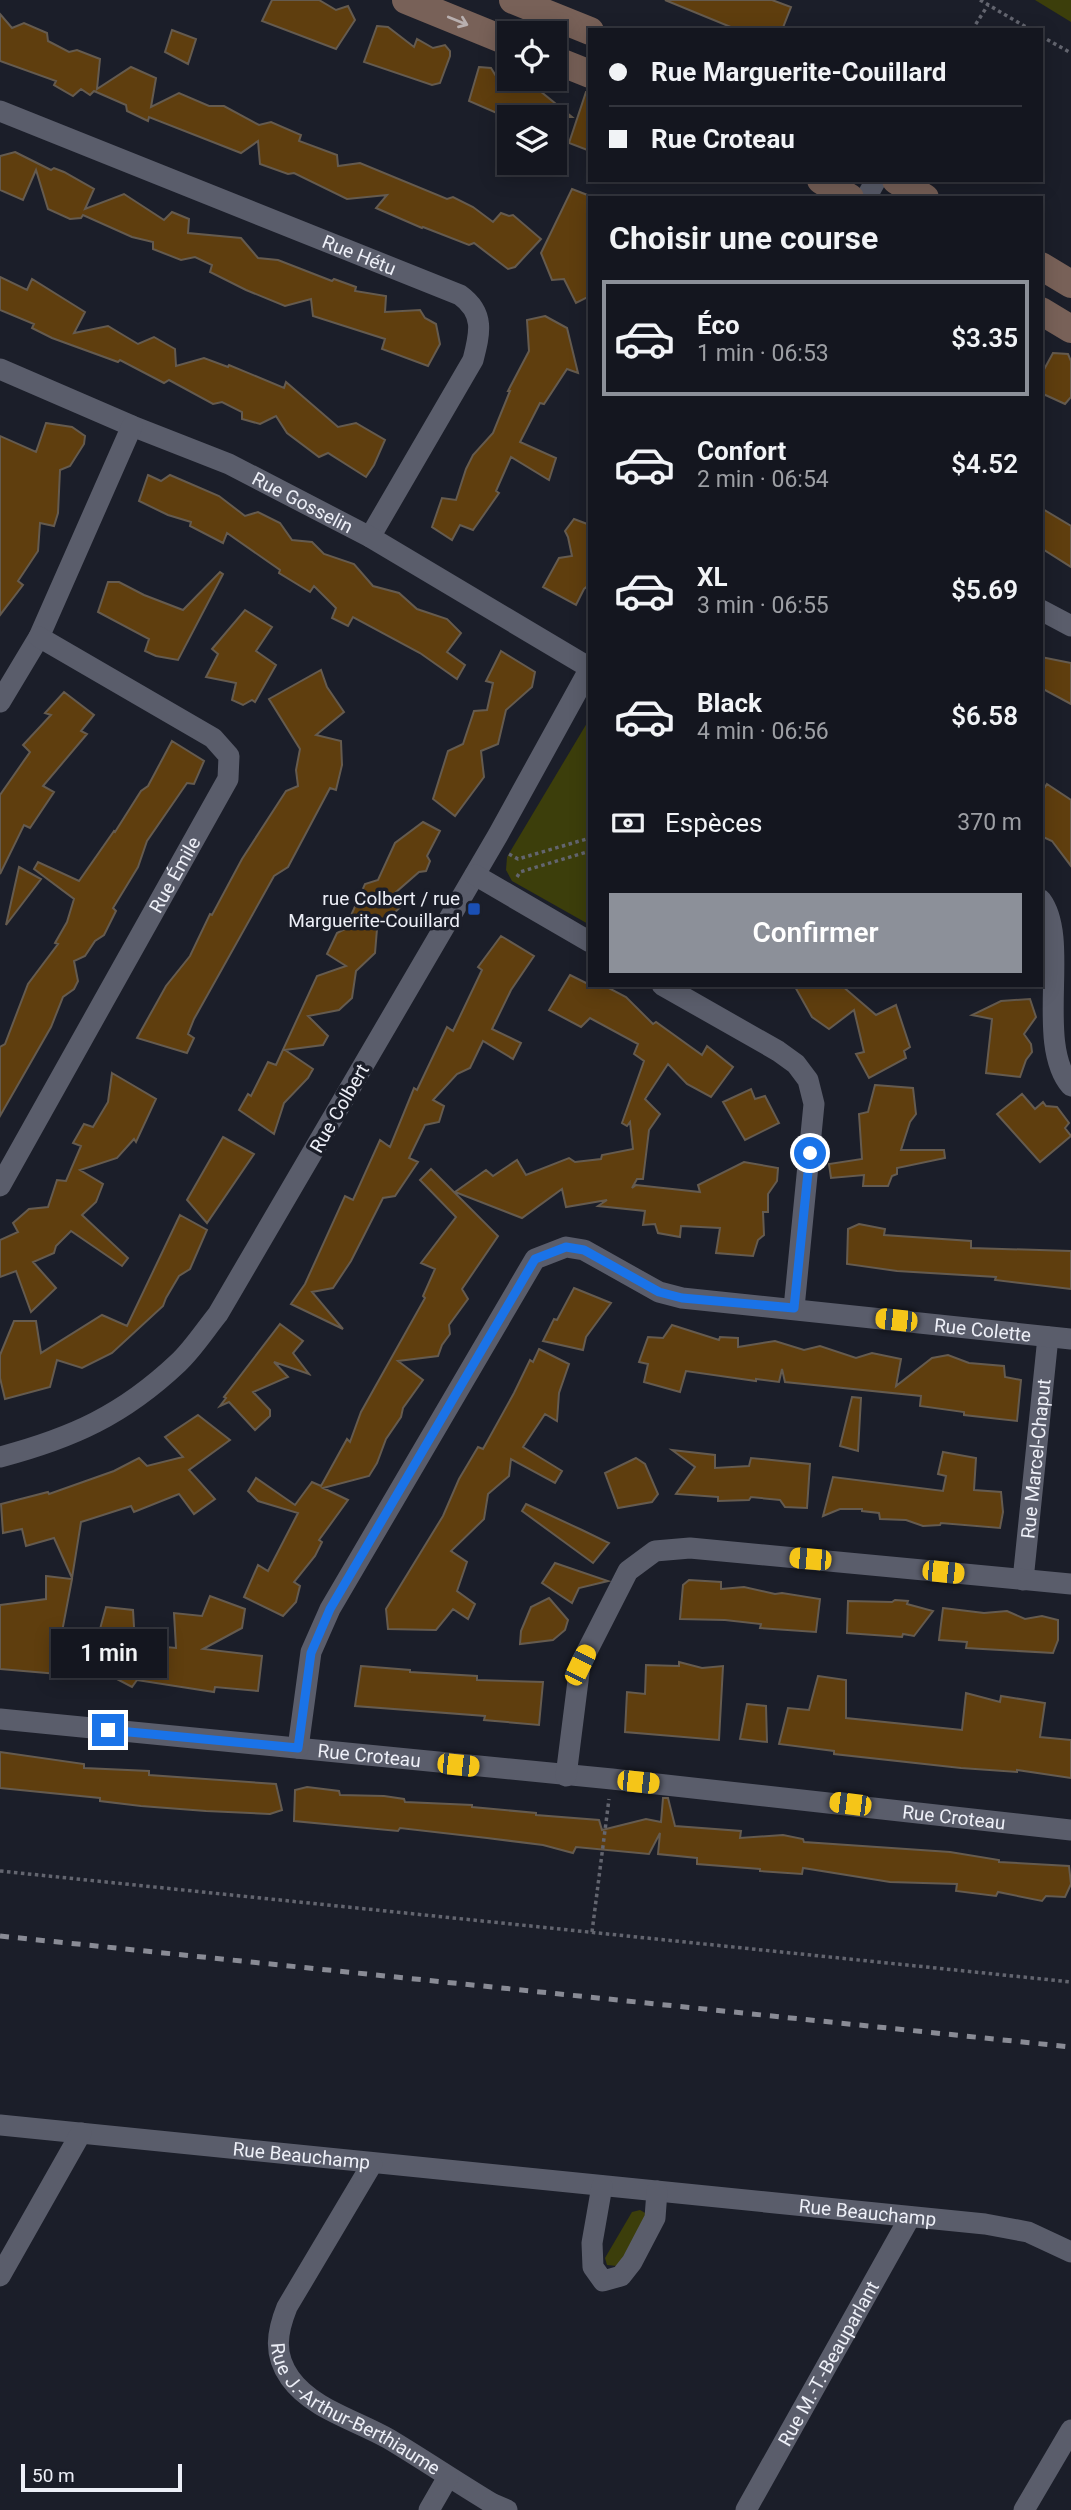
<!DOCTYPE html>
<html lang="fr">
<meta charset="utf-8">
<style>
:root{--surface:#14161f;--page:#1d1f28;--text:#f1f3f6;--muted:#9d9fa4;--line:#33353d;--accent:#8c9099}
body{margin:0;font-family:Roboto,sans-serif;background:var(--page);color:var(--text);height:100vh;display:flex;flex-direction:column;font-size:26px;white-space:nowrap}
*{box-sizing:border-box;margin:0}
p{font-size:23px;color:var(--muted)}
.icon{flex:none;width:38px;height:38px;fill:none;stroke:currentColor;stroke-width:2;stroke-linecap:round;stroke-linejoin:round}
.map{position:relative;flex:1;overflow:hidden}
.panel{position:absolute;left:588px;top:196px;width:455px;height:791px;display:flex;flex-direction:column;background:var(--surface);border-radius:0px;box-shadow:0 4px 18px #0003,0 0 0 2px var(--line)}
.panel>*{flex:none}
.guide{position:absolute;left:588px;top:28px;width:455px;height:154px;border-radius:0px;box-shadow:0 4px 18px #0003,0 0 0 2px var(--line);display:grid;align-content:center;height:154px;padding:0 21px;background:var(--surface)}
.buttons{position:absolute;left:497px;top:21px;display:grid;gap:14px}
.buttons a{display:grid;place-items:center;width:70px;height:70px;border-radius:0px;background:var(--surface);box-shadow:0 4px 18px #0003,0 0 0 2px var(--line);font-size:35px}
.scale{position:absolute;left:21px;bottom:18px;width:161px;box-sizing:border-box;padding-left:7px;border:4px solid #edeff7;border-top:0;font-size:19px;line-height:24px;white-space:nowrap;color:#edeff7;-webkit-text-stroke:5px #1b1e29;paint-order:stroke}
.end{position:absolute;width:32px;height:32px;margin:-16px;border:9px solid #1a73e8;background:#fff;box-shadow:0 0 0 4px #fff}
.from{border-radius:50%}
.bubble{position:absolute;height:49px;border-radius:0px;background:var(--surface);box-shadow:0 4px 18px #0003,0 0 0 2px var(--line);font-size:23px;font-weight:600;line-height:49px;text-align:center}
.car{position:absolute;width:21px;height:42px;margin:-21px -10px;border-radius:9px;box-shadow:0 0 5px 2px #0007;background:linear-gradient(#f5c518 24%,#345 0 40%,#f5c518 0 76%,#345 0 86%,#f5c518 0)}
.guide b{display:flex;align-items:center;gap:24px;height:66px;font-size:26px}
.guide b+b{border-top:2px solid var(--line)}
.guide i{width:18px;height:18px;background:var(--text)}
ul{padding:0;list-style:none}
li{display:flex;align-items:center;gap:21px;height:116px;margin:0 14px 10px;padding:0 7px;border:4px solid transparent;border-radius:0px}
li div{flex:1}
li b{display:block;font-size:26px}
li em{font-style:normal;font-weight:600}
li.active{border-color:var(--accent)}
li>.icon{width:63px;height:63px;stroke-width:1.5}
h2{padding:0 21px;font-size:32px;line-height:84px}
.pay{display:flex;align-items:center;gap:18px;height:77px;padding:0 21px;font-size:26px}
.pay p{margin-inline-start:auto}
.button{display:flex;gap:14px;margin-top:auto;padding:14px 21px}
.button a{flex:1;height:80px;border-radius:0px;background:var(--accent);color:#fff;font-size:28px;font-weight:600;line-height:80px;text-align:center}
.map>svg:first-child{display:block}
.green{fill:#3c3e0b}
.building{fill:#5f3e0e;stroke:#655b4f;stroke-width:2}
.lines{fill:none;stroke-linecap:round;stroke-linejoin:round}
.path{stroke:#63656f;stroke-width:3.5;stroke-dasharray:3.5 3.5;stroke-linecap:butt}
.street{stroke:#5a5d6b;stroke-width:21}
.secondary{stroke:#786158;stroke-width:28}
.rail{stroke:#898b95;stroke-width:5;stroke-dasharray:9 9;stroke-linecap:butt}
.oneway{stroke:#b8afaf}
.route{stroke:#1a73e8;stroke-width:9}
.transit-dot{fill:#1a4fb4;stroke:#1b1e29;stroke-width:2.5}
.labels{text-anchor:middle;stroke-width:7;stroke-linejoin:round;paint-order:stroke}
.street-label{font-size:19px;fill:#edeff7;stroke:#1b1e29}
.poi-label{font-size:19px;fill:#edeff7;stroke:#1b1e29;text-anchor:end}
</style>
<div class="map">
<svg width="1071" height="2510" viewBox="0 0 1071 2510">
<rect width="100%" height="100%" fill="#1b1e29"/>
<path class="green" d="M1035,0h36v22z
M590,718v207l-78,-44 -6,-11 1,-13z
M640,2210l7,4v8l-30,44 -10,-1 -2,-7 27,-46z"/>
<path class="building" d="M272,0h47l17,10 12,-4 7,14 -19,29 -74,-28z
M665,0h107l19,7 -9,23h-44z
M0,14l12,14 12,-5 23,10 1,8 21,11 8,-2 23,9 -3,30 34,-22 25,11 -5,29 28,-14 30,13h15l35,19 12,-3 30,13 -2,6 38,14 1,11 22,-3 87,36 6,-2 20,10 20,15 8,-9 8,3 4,-1 28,24 -26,28 -7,2 -34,-26 -5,2 -46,-18 -1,1 -46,-20 11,-13 -40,4 -53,-26 -6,1 -28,-10 -2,-23 -17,12 -92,-36 -1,4 -21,-10 -1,-6 -32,-14 -4,4 -9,-6 -8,7 -19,-11 2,-4 -56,-20z
M377,26l11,1 26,20 3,-8 16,9 12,-3 5,6v5l-10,27 -8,2 -68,-23z
M172,30l24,9 -8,25 -23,-12z
M479,67l12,1 8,13 32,-1 3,6 38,31h-66l-37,-16z
M586,92h4v59l-21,-8z
M15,152l36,18 3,-2 10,4 30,17 -9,20 39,-15 40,26 8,-8 17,7 -1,14 53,5 17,20 20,2 54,21 2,-2 22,8 -1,4 31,5 -1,16 35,-2 5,8 11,6 4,20 -12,22 -46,-17 3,-10 -72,-23 -2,-17 -26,7 -39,-16 -36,-18 2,-7 -17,-8 -14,3 -28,-11v-7l-21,-5 -49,-22 -2,3 -11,1 -22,-10 -12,-39 -13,30 -23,-10v-34z
M572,189l18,7v100l-14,7 -12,-24 -12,1 -11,-27z
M0,277l27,13 5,-11 53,33 -11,21 34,-7 30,18 16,-7 21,12 1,17 28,-8 24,9 1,-2 55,23 2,-6 52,45 18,-4 29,17 -11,25 -8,12 -38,-24 -9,4 -32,-24 -11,-17 -16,8 -18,-5v-7l-20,-10 -9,2 -44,-24 -5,3 -44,-23 -2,2 -66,-24 -20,-10 2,-4 -34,-14z
M545,316l22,12 11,45 -11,-4 -23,35 -4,-1 -20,39 36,16 -7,22 -38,-23 -15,34 3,2 -26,37 -13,-5 -8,15 -20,-13 10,-29 14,2 10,-31 7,-14 20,-22 17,-42h-2l21,-40 -2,-31z
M1053,353l15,1 3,7v36l-6,7 -24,-11v-18z
M46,423l26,4 13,9 -1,8 -14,22 -10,4 -2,43 -4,13 -14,-3 -2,28 -20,30 5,4 -23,30v-179l36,16z
M148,475l13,6 9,-6 49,21 26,20 13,-4 22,11 12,17 20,2 12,12 30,10 19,22 26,7 18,16 30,10 14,14 -14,19 18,13 -8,14 -37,-26 -67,-36 -5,9 -16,-8 4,-10 -22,-22 -4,6 -31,-19 1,-3 -53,-37 -4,10 -33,-17 1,-4 -23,-7 -29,-14z
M1041,508l30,18v41l-30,-19z
M574,519l16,6v59l-6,5 -8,16 -33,-18 16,-29 13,-2 -4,-19 -3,-6z
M220,572l3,2 -45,86 -22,-4 -11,-5 4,-12 -51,-27 10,-30h11l25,13 39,15z
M245,610l27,17 -16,24 20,14 -21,37 -3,-2 -9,5 -11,-5 4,-17 -30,-6 12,-23 -6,-5z
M501,651l34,21 -3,15 -26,23 -8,34 -17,7 3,26 -29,39 -22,-17 15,-48 15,-7 11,-33 13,-1 6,-27 -7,-2z
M1041,657l30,6v41l-30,-16z
M321,670l6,17 17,25 -28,23 25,6 1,24 -6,25 -6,-2 -42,79 -14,9 -80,143 -6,15 6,4 -7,15 -50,-15 29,-52 24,-30 20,-42 2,1 30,-56 44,-68 12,-5 -2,-16 4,-21 -31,-50z
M64,692l30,23 -13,16 6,3 -44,52 11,6 -24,36 -6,-3 -24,49v-79l30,-43 -7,-7 28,-30 -6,-2z
M172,741l32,20 -10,23 -7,-1 -40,58 -9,26 -25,41 3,3 -12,24 -9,6 -10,15 -11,5 4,20 -4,8 -11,8 -12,30 -51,89v-69l5,-3 23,-60 30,-40 -3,-1 12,-21 7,-23 -40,-30 4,-7 41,19 35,-50 1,1 26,-41 7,-5z
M1047,784l24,16v66l-19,-25 -11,-5v-43z
M423,822l17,9 -13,25 3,5 -4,10 -7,1 -24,21 12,8 -30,28 -2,24 -19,18 -4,27 -13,12 -31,6 20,20 -5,9 -38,5 28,19 -5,9 -24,25 -10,31 -35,-24 9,-16 3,2 17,-34 8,3 41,-89 29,-10 -19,-12 10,-21 8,-4 20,-45 13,-4 17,-37z
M19,867l22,12 -35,46z
M501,936l33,20 -23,34 -19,39 29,14 -8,16 -30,-18 -13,27 -13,6 -24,26 11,6 -5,16 -14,3 -16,33 9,4 -23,34 -12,2 -32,63 -18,27 -21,4 31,37 -52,-25 14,-20 40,-88 8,4 27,-60 10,7 24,-59 3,2 30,-63 6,4 29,-61 -4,-3z
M570,975l20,10h13l23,12 27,27 3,-2 46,33 5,-9 26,21 -22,30 -24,-13 -19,-20 -23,35 15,15 -11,16 -6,49h-6l-5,9 4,-3 64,7 -2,-7 46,-23 34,6 -1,13 -9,13v18h-5l1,23 -6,5 -5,16 -37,-3 4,-25 -39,-2 -1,11 -22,-4 -3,-9 -12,1 2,-14 -47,-5 9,-6 -41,7 -4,-18 -40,29 -67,-26 31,-22 7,6 24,-16 9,15 43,-17 6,4 26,-3 1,-4 31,-6 -3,-27 -3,4 -5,-3 22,-62 -10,-7 4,-10 -48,-26 -9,9 -32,-17z
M794,985h47l35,30 20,-10 14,42 -6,4 2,7 -37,20 -13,-24 8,-2 -10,-42 -25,19 -17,-12z
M1030,999l6,18 -12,17 7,10 1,8 -6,8 -6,17 -34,-4 6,-54 -20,-4 29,-14z
M112,1073l44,26 -20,43 -2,-3 -17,19 -37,12 23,14 -7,18 -14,13 46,43 -6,8 -51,-35 -15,15 -2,7 -21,9 23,26 -25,24 -15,-41 -16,6v-37l18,-8 -5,-9 16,-14 19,-2 9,-27 9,1 15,-35 -8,-3 11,-19 9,3 15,-25z
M875,1085l38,3 3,26 -6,8 -9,28h43l1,8 -48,10v6l-5,2 -4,10h-25l1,-11 -33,3 -2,-14 33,-5 -3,-45 9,-2z
M751,1089l4,10 10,-3 14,27 -34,17 -22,-38z
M1022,1094l13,15 8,-7 3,4 11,1 12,16 -4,5 6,8 -31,26 -43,-48z
M223,1137l31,17 -47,69 -20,-23z
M431,1169l67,67 -36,53 6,10 -19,26 1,9 -8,11 -4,11 -40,5 25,19 -20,28 -2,9 -15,22 -9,24 -8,13 -46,12 25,12 -29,40 3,2 -7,14 -21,26 6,4 -4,16 -13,14 -39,-19 14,-32 10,6 30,-58 -40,-12 -10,-10 8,-13 39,27 17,-23 9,4 26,-47 3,3 11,-30 64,-114 -2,-2 12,-27 -14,-6 35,-46 -36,-37z
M180,1215l27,15 -17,39 -11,7 -13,22 -3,8 -51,47 -30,15 -25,-8 -7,27 -45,12 -5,-21v-23l14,-34h22l5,32 61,-38 25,11z
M859,1224l26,5 -1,6 87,6v7l100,3v38l-76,-9 1,-3 -99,-6 -50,-7 1,-35z
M574,1288l37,15 -25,34 -3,13 -40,-9 11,-22 3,1z
M280,1324l23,17 -10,12 16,21 -35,-12 14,15 -35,15 17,18v6l-15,14 -26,-28 -9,4 6,-8 -2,-1z
M672,1325l47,15 1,-3 18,1v9l37,-6 29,9 16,-4 36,12 16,-5 29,6 -5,27 36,-28 16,-3 21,8 35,3 1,11 16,3 -4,41 -53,-6v-3l-44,-6 1,-10 -136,-14 -3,-13 -3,13 -23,-3v2l-70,-10 -6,21 -36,-10 4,-18 -9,-2 9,-25 15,1z
M539,1349l30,15 -10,29 -2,28 -12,-7 -22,33 39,24 -7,12 -44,-24 -2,17 -21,18 -4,25 -33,32 16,11 -10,29 18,13 -7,15 -15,-10 -17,21 -48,-1 -2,-20 57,-93 16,-37 19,-32 5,2 31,-56 16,-33 3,2z
M852,1397l9,1 -3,53 -18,-5z
M198,1415l32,25 -41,30 26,29 -21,15 -15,-20 -45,18 -3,-6 -50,16 -9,56 -18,-40 -28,8 -4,-17 -19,4 -2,-29 47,-12 1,2 65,-23 25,-13 8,8 36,-9 -18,-20z
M672,1450l43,5v13l34,-2 2,-8 59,6 -3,44 -22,-1 -5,-7 -29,-3 -2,3 -31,1v-4l-42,-3 19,-27z
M943,1452l33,6 -2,32 27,2 2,20 -3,16 -59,-5 -1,2 -17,1 -17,-6 -26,-1 -1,-6 -17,-2v-2h-22l-17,7 10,-39 110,14 3,-15 -8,-2z
M636,1458l9,6 13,30 -6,8 -34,6 -13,-35z
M526,1504l56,26 27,13 -16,20 -71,-52z
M555,1563l53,18 -29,7 -7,15 -30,-20z
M46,1576l26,3 -11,58 36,3 9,-33 27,3 2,34 41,4 -2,-35 28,3 8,-20 35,13 -3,19 -39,21 59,7 -4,35 -43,-4 -1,5 -77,-12 -5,7 -15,-8 -117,-10v-64l46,-6z
M689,1580l32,2v7l23,-2 31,7 7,-1 38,6 -4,33 -56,-4 1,-4 -36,-4 -45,-1 3,-34z
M549,1598l19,22 -3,10 -12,10 -33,4 1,-13 10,-24z
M895,1600l13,1 -1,3 26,7 -19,25 -11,-2 -1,3 -55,-4 1,-32 44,1z
M943,1608l41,5 23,-2 18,8 17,-3 16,4v20l-5,13 -87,-5 1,-6 -28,-2z
M679,1662l23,6 21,-2 -4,74 -94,-8 2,-40 18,2 1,-29 33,1z
M361,1666l49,4v2l67,4v4l66,2 -4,43 -55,-5 1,-4 -130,-10z
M818,1676l28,4v38l116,12 4,-37 34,9 1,-6 44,7 -5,34 31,3v38l-54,-8v2l-56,-4 -127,-14v-3l-55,-7 9,-36 21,2z
M747,1704l19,2 1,36 -27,-3z
M0,1752l84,12v4l65,3v4l127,9 6,26 -12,4 -64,-3 -65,-5 -41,-5v-3l-100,-10z
M307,1787l32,4 1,4 44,1 20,3 1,3 67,3v2l64,6v2l63,5 3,10 44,-11 15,3 2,-24h5l7,28 66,5 -1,7 43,-3 20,4 1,3 146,10 49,8v2l70,4 2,18 -6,13 -19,-1 -4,5 -44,-9 -2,4 -40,-5 1,-7 -67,-2 -87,-14 -1,6 -42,-3v-2l-63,-5v-6l-39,-4 2,-21 -11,21 -73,-7 -3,6 -30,-8 -56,-7 -87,-10 -2,3 -104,-10 1,-31z"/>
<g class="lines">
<path class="path" d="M980,0l51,30
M972,30l16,-25
M1041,36l30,17
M509,854l9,5 72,-21
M517,877l3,-5 70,-21
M0,1871l1071,111
M592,1932l17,-133"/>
<g class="street">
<path id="s1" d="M0,111l460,184c25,18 20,38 13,65l-103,177"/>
<path d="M866,198l10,-18"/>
<path id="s2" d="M0,369l132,57 97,38 141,73 220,131 -92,167 -280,479c-13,16 -25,35 -40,49 -55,52 -106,75 -178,94"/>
<path d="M1041,610l30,16"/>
<path d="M0,702l39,-65 93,-211"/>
<path d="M475,875l115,67"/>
<path d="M1041,900c30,40 -7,143 30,186"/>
<path d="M662,985l116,66 18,13 12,16 6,24 -20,204"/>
<path id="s3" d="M0,1186l228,-407 1,-23 -16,-18 -174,-101"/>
<path id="s4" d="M1023,1580l25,-243"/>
<path id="s5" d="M0,1719l612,60 459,51"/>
<path id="s6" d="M298,1748l13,-96 19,-43 205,-350 31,-12 18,3 75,42 23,6 389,41"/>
<path d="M566,1776l14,-111 48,-94 27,-20 35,-3 381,36"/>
<path id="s7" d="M0,2125l985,99 43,8 43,20"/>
<path id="s8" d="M372,2164l-85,143c-10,25 -14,47 3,71 22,31 66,42 99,61 35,21 69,44 104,65l14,6"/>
<path d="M602,2186l-10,57 1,24 10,14 18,-5 11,-14 23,-44 2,-27"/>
<path d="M0,2276l81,-143"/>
<path d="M429,2510l19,-33"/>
<path id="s9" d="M746,2510l164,-293"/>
<path d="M1024,2510l47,-80"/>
</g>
<path class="secondary" d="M406,0l103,42
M513,0l77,31
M555,60l35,14
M821,180l29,18
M896,180l29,18
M1041,266l30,18
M1041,311l30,18"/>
<path class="rail" d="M0,1936l1071,111"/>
</g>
<defs><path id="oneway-shaft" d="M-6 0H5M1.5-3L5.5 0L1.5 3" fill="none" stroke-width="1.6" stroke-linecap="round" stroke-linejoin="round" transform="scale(1.75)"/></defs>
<use class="oneway" href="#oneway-shaft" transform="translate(458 21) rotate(22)"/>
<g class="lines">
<path class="route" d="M108,1730l190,18 13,-95 19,-44 205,-350 31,-12 18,3 75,42 23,6 112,10 16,-155"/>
</g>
<rect class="transit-dot" x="467" y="902" width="14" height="14" rx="3.5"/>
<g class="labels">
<g class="street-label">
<text dy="7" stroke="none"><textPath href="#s1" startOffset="387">Rue Hétu</textPath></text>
<text dy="7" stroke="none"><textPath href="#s2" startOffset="331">Rue Gosselin</textPath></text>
<text dy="7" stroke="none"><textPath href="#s3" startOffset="357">Rue Émile</textPath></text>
<text transform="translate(339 1108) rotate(-60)" y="7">Rue Colbert</text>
<text dy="7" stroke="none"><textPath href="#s6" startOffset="1013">Rue Colette</textPath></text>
<text dy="7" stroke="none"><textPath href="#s4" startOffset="122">Rue Marcel-Chaput</textPath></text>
<text dy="7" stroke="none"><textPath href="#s5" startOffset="371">Rue Croteau</textPath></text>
<text dy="7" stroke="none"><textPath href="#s5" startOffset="959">Rue Croteau</textPath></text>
<text dy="7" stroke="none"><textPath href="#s7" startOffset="303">Rue Beauchamp</textPath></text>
<text dy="7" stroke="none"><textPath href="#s7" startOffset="872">Rue Beauchamp</textPath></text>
<text dy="7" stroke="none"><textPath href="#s9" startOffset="168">Rue M.-T.-Beauparlant</textPath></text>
<text dy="7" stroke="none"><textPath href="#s8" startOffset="310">Rue J.-Arthur-Berthiaume</textPath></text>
</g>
<g class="poi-label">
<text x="460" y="905">rue Colbert / rue<tspan x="460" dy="22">Marguerite-Couillard</tspan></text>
</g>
</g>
</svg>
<div class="buttons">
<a><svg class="icon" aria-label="locate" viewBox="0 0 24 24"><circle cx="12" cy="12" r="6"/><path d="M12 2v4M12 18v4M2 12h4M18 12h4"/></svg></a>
<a><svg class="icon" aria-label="layers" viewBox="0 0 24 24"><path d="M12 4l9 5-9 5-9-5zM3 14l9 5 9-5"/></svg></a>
</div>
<div class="scale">50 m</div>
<i class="end from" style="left:810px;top:1153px"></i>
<i class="end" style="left:108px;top:1730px"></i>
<div class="bubble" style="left:51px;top:1629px;width:116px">1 min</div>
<i class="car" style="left:896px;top:1320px;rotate:276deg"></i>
<i class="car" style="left:810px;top:1559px;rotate:275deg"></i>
<i class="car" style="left:943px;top:1572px;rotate:96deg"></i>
<i class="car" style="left:580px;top:1665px;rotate:26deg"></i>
<i class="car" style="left:458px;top:1765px;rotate:96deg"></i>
<i class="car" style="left:638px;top:1782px;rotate:96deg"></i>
<i class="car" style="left:850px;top:1804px;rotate:277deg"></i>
<div class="guide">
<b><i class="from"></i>Rue Marguerite-Couillard</b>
<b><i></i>Rue Croteau</b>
</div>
<section class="panel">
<h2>Choisir une course</h2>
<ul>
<li class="active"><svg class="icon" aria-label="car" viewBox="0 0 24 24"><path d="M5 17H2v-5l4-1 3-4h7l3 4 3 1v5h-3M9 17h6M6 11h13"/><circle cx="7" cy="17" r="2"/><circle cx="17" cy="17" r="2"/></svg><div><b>Éco</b><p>1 min · 06:53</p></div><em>$3.35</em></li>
<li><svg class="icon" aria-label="car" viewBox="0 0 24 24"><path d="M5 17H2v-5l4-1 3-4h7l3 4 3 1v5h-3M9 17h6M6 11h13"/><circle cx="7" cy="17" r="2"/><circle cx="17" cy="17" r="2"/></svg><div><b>Confort</b><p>2 min · 06:54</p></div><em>$4.52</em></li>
<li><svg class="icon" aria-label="car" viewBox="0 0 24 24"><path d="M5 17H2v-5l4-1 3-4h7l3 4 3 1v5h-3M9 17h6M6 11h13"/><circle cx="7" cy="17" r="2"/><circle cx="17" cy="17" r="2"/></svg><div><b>XL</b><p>3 min · 06:55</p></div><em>$5.69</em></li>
<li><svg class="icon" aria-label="car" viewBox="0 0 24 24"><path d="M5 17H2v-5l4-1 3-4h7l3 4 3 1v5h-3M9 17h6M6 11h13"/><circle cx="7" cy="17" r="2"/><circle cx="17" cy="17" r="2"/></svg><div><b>Black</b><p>4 min · 06:56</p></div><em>$6.58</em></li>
</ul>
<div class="pay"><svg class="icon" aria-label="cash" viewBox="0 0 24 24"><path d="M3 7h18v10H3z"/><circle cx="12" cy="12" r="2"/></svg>Espèces<p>370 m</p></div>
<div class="button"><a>Confirmer</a></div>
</section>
</div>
